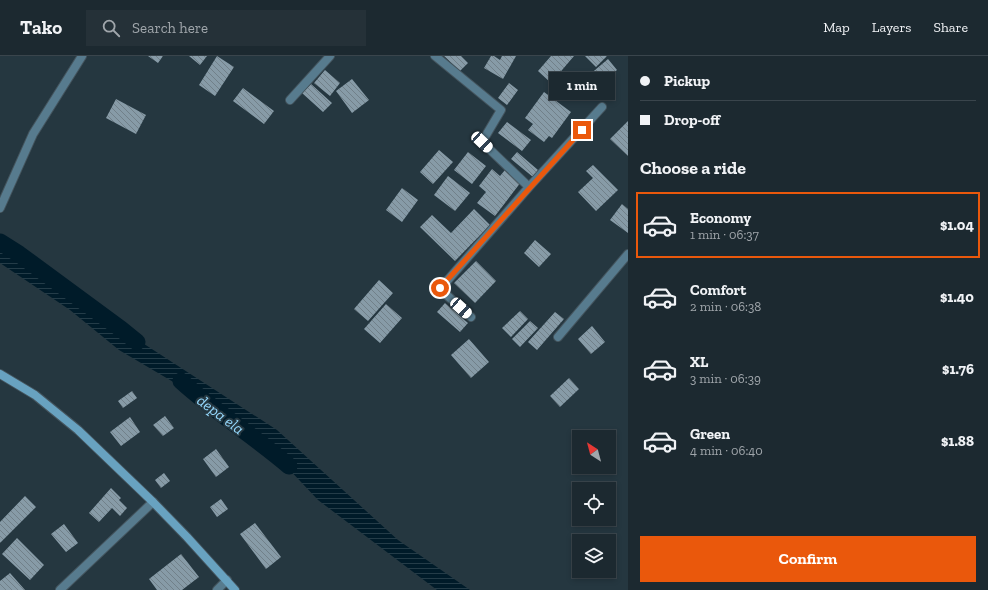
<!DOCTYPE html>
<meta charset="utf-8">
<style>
:root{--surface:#1c2930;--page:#253138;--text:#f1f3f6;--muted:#a0a6ab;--line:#3a454c;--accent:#ea580c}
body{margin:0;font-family:"Zilla Slab",serif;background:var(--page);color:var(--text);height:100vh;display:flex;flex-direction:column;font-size:15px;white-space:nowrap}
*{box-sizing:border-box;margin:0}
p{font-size:13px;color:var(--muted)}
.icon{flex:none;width:22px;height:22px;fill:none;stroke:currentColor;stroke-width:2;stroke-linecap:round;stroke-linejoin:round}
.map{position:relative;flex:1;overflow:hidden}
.panel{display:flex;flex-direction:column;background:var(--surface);width:360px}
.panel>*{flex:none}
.hud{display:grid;align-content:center;height:88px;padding:0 12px;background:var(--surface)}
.needle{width:26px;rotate:324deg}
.controls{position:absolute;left:572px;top:374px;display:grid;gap:8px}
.controls a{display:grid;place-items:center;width:44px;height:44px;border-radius:0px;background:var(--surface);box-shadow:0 2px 6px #0003,0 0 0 1px var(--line);font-size:20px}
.end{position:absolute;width:18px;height:18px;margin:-9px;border:5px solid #ea580c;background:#fff;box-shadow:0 0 0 2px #fff}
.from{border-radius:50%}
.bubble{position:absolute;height:28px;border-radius:0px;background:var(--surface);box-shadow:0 2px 6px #0003,0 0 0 1px var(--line);font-size:13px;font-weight:800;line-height:28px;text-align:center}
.car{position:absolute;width:12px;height:24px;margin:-12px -6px;border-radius:5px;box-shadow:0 0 3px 1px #0007;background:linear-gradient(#fff 24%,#345 0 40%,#fff 0 76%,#345 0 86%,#fff 0)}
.hud b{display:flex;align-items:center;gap:14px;height:38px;font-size:15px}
.hud b+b{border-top:1px solid var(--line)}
.hud i{width:10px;height:10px;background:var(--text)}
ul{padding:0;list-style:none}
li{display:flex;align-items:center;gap:12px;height:66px;margin:0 8px 6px;padding:0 4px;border:2px solid transparent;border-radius:0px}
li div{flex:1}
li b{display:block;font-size:15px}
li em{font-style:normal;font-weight:800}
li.current{border-color:var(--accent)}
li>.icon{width:36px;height:36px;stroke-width:1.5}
h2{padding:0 12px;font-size:18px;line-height:48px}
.cta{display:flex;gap:8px;margin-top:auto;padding:8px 12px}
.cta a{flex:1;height:46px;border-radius:0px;background:var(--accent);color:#fff;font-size:16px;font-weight:800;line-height:46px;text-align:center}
header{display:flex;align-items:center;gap:24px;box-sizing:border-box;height:56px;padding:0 20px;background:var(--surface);border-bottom:1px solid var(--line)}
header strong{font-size:19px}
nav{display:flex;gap:22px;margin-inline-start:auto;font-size:14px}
.search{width:280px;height:36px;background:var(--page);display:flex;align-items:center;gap:10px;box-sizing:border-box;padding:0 14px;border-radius:0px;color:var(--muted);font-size:15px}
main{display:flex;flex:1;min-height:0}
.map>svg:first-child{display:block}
.water{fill:url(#water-rules)}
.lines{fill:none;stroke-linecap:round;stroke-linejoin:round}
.canal{stroke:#001b29;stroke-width:17}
.building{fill:url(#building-back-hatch)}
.street-casing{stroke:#44545d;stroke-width:10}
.secondary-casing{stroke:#44545d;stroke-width:10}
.street{stroke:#577b8e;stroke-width:8}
.secondary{stroke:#68a2c0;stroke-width:8}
.route{stroke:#ea580c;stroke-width:5}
.labels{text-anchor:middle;stroke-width:4;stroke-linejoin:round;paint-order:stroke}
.water-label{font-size:16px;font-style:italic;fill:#94d7fb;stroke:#253740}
</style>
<header>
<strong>Tako</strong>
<div class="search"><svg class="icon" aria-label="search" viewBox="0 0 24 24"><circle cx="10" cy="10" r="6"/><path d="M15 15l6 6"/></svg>Search here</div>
<nav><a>Map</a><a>Layers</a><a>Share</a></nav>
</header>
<main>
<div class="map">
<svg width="628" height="534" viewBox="0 0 628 534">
<defs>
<pattern id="water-rules" width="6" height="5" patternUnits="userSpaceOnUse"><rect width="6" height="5" fill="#001b29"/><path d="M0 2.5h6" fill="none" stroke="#243c48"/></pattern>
<pattern id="building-back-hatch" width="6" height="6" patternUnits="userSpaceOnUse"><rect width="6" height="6" fill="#879ba7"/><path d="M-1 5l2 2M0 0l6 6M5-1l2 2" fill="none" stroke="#718089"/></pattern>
</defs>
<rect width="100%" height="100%" fill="#253740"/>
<path class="water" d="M0,184l121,89 156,101 121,110 72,50h-33l-119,-90 -70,-74 -129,-76 -49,-40 -70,-47z"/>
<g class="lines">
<path class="canal" d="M0,186l19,12 102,75 16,13
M181,325c34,31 73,55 108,85"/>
</g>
<path class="building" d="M148,0h15l-5,7z
M189,0h18l-7,9z
M217,0l17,11 -19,29 -16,-11z
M444,0h17l7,7 -8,8z
M491,0h3l6,4 2,-4h14l-13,23 -19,-11z
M551,0h23l-23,27 -13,-12z
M585,0h22l-11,11z
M608,3l9,11 -10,8 7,9 -16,13 -16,-19z
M325,14l15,13 -10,13 -16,-13z
M352,23l17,21 -17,13 -16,-22z
M509,27l9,7 -11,15 -9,-7z
M311,28l21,19 -9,9 -21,-19z
M243,32l31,23 -10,13 -31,-23z
M544,36l27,20 -19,26 -3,-2 -5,6 -16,-12 5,-6 -8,-6z
M116,43l30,16 -10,19 -30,-16z
M628,65v35l-18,-17z
M507,66l24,18 -9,11 -24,-18z
M439,94l14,12 -20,22 -13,-12z
M468,96l18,14 -14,18 -18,-14z
M517,96l21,18 -5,7 -22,-18z
M593,109l25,25 -22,21 -18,-19 15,-14 -7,-7z
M492,113l8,7 5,-6 16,12 -26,34 -18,-13 9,-11 -7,-6z
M448,120l22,17 -15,18 -21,-16z
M402,132l16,12 -16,22 -16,-12z
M622,148l6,5v24l-18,-13z
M474,153l16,16 -35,36 -35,-34 12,-12 19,18z
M535,184l16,14 -12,13 -15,-14z
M476,205l20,20 -21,22 -21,-20z
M379,224l14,13 -25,28 -14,-12z
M445,247l23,20 -8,9 -23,-20z
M386,248l16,14 -22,25 -16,-14z
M520,255l8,8 -17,18 -9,-9z
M555,256l9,7 -27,31 -9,-8z
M530,265l8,7 -18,19 -8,-8z
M592,270l13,16 -14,12 -13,-15z
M469,283l20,23 -18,16 -20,-23z
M569,322l10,11 -19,18 -10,-11z
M132,335l5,7 -14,10 -5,-7z
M165,360l9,12 -11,8 -10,-11z
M130,361l10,15 -19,14 -11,-14z
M216,393l13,18 -13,10 -13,-18z
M164,417l6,8 -9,7 -6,-8z
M111,432l10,10 -2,2 8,8 -7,8 -8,-8 -13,14 -10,-9z
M25,440l11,11 -36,36v-21z
M221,443l7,10 -11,8 -7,-10z
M255,467l26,34 -15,12 -26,-35z
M64,468l14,19 -12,9 -15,-18z
M17,482l27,27 -14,15 -28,-26z
M181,498l18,23 -17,13h-25l-8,-11z
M10,517l15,17h-25v-9z"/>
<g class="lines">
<defs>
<path id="street" d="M435,0l66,54 -19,32 47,45 -89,102 31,28
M290,44l40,-44
M529,131l73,-80
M0,152l33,-74 49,-78
M558,281l70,-83
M60,534l93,-88
M217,534l10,-10"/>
<path id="secondary" d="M0,318l35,21 43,35 75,72 34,35 48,53"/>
</defs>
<use href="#street" class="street-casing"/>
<use href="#secondary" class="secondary-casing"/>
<use href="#street" class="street"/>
<use href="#secondary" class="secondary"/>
</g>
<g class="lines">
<path class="route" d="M440,232l142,-158"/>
</g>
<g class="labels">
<g class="water-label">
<text transform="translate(221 358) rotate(37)" y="6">depa ela</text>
</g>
</g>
</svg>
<div class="controls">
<a><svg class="needle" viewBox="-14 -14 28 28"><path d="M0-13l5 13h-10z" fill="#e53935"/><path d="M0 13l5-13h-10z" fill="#a0a6ab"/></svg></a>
<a><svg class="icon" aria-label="locate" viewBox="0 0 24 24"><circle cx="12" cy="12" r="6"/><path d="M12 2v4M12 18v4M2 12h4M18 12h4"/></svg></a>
<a><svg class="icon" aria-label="layers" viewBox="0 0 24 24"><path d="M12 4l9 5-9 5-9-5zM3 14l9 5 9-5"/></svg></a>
</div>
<i class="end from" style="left:440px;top:232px"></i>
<i class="end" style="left:582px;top:74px"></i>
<div class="bubble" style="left:549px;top:16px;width:66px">1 min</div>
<i class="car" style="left:482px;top:86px;rotate:133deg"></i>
<i class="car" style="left:461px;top:252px;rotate:132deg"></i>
</div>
<section class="panel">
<div class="hud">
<b><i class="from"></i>Pickup</b>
<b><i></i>Drop-off</b>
</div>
<h2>Choose a ride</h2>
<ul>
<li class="current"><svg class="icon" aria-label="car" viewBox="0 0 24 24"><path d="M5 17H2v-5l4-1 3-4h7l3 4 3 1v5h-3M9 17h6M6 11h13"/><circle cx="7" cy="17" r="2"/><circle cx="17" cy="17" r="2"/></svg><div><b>Economy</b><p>1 min · 06:37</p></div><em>$1.04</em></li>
<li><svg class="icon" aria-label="car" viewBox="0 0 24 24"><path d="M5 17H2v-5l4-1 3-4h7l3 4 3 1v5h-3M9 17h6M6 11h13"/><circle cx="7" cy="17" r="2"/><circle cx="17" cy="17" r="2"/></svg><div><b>Comfort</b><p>2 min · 06:38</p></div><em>$1.40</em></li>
<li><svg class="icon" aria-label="car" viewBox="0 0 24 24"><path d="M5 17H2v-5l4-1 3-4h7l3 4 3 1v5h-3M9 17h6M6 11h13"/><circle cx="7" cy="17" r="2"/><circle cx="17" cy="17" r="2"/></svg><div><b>XL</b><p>3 min · 06:39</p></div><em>$1.76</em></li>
<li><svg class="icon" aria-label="car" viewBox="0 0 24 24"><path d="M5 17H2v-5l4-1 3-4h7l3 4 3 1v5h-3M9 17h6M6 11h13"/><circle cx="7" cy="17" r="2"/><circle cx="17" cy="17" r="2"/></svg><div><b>Green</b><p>4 min · 06:40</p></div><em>$1.88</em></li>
</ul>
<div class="cta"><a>Confirm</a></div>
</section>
</main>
